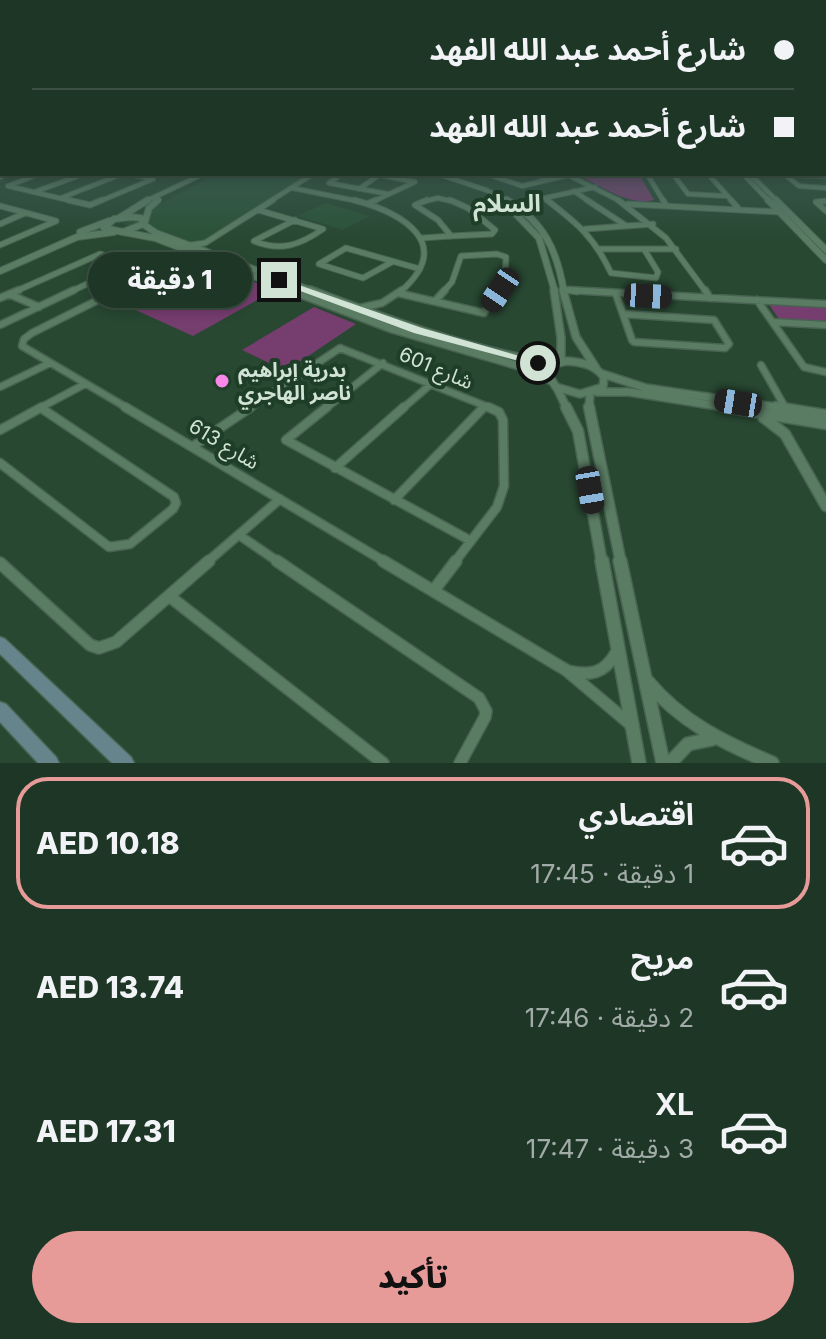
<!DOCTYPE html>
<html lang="ar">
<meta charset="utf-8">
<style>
:root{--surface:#1e3626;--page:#263e2e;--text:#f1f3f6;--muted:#a1aba7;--line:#3c5043;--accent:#e69b98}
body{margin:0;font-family:Inter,"Noto Sans Arabic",sans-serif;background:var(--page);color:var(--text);direction:rtl;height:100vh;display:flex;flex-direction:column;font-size:30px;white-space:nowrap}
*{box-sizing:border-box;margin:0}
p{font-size:26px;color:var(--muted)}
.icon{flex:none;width:44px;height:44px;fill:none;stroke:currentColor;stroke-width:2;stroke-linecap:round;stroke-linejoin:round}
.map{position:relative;height:763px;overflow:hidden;direction:ltr}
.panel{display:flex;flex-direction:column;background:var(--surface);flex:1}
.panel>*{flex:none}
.banner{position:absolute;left:0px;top:0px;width:826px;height:176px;box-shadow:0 4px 12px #0003,0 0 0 2px var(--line);direction:rtl;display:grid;align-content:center;height:176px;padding:0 32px;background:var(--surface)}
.end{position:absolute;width:36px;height:36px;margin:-18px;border:10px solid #d1e3d5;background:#111;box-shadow:0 0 0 4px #111}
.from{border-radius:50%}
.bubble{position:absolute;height:56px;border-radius:28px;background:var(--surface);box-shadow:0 4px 12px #0003,0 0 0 2px var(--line);font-size:26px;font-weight:800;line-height:56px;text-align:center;direction:rtl}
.car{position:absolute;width:24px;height:48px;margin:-24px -12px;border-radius:10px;box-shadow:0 0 6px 2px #0007;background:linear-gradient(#222 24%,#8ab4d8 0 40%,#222 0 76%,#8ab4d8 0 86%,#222 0)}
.banner b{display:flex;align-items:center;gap:28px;height:76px;font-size:30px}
.banner b+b{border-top:2px solid var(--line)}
.banner i{width:20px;height:20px;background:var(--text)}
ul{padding:14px 0 0;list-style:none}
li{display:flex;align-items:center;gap:24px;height:132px;margin:0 16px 12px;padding:0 16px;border:4px solid transparent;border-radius:32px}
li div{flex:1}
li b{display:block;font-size:30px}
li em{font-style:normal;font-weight:800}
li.on{border-color:var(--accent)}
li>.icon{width:72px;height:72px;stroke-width:1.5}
.button{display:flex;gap:16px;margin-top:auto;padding:16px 32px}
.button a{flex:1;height:92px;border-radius:48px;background:var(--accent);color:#111;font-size:32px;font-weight:800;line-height:92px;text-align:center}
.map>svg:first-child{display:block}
.built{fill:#2a5237}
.green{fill:#763d6f}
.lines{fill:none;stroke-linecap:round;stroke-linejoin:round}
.minor-far4-casing{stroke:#486451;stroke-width:6}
.minor-far3-casing{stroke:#486451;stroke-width:7}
.minor-far2-casing{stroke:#486451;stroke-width:9}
.minor-far1-casing{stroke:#486451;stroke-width:11}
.minor-casing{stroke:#486451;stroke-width:14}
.tertiary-far4-casing{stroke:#486451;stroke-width:6}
.tertiary-far3-casing{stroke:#486451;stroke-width:8}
.tertiary-far2-casing{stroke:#486451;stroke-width:10}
.tertiary-far1-casing{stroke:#486451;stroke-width:13}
.tertiary-casing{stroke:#486451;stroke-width:16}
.secondary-casing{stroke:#486451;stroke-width:3}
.primary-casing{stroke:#486451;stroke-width:3}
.minor-far4{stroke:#5a7c63;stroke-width:4}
.minor-far3{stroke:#5a7c63;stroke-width:5}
.minor-far2{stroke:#5a7c63;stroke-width:6}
.minor-far1{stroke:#5a7c63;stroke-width:8}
.minor{stroke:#5a7c63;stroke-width:11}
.tertiary-far4{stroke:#5a7c63;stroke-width:4}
.tertiary-far3{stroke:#5a7c63;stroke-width:6}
.tertiary-far2{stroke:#5a7c63;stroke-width:7}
.tertiary-far1{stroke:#5a7c63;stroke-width:10}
.tertiary{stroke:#5a7c63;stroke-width:13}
.secondary{fill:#66848c;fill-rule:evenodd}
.primary{fill:#718bb5;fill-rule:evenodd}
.route{fill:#d1e3d5}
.poi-dot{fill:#f987e9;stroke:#1e3e28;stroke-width:3}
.labels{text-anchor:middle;stroke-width:8;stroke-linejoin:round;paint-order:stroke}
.street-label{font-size:20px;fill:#d1e3d5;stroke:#1e3e28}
.poi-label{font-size:20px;font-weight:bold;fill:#d1e3d5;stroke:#1e3e28;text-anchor:start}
.far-district-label{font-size:24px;font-weight:bold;fill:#d1e3d5;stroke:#1e3e28}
</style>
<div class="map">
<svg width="826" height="763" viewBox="0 0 826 763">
<rect width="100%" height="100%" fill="#284832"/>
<path class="built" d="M215,174h98l-108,69 -14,2 -68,-21z
M326,203l44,13 -27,14 -46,-14z"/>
<path class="green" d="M575,174h64l15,26c-26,7 -55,-16 -79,-26z
M202,262l73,28 -82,46 -75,-34z
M768,303l58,3v15l-47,-2z
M314,307l42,17 -70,47 -44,-21z"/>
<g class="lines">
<defs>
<path id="minor-far4" d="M39,174l-31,12 68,16
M342,174l-13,9 59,11
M487,174l35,12 47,-11
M534,174l14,5
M566,174l56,28
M647,174l17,28
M673,174l15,20 38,2
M708,174l25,28
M784,174l15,12 27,2
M785,175l41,1
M0,177l9,-3
M292,188l70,14
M359,189l20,-14
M37,191l47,-17
M574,191l16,11
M61,198l61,-24
M98,202l55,-23 -23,-5
M269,202l44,-28
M372,202l43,-20 -40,-8
M422,202l16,-4 17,4
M550,202l-5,-4 50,-11
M818,202l8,-1"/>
<path id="minor-far3" d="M68,200l22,5 12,-5
M354,200c49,13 102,44 46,92
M427,200l-12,5 23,15 13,16
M450,200l18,8 27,22 -3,4 -41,2
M547,200c31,24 47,37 64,73l45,5 2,-6 -14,-23
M587,200l38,25
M618,200l48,38 40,54
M663,200l3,5
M731,200l7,8
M826,201l-10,1 10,9
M369,203l7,-3
M628,204l152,8
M0,206l56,15 -56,24
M258,210l65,19c-23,16 -42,23 -69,12l41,-21
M0,224l25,-11
M585,229l68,-5
M422,238l29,-2
M191,245l14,-2 68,-43
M600,249h76
M392,262l-29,16 -44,-14 27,-16 74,21
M564,289l13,3
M14,292l86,-38 56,17
M70,292l61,-29
M114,292l68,-34 18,-2
M443,292l9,-10 9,-26 36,-2 9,3 -1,22 -8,13"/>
<path id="minor-far2" d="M118,290l-86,43 -8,6 -2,7 107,63
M568,290l258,14
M705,290l5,8
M398,293l86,20 14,-23
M9,294l30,13
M616,294l16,46 2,2 91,6 4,-4 -15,-24 -91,-6
M0,298l19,-8
M757,300l47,67 22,5
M435,301l10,-11
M360,308l22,-5 20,-13
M773,322l53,3
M0,325l74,-35
M761,365l25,44
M0,387l50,-24
M38,409l47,-25
M248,409l92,-61 153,61
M325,409l58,-46
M402,409l29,-25
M482,409l3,-3"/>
<path id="minor-far1" d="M125,407l262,156
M327,407l-41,33 185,101
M0,430l42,-23
M192,447l59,-40
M0,463l109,84 21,-3 43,-35 3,-6 -2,-6 -133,-89
M335,468l69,-61
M394,500l90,-93
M239,535l41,28
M206,563l74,-64
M454,563l43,-56 7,-21 -1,-66 -4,-8 -11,-5"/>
<path id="minor" d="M277,561l202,137 7,13 -1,6 -25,46
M383,561l183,109 64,54
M0,563l90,82 9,3 17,-6 93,-81
M434,590l22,-29
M169,596l214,167
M568,671c22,5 36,3 48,-18"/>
<path id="tertiary-far4" d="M438,174l48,16 24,12
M743,174l27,28
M753,177l25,25
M144,202l59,-28"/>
<path id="tertiary-far3" d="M507,200c37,22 50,50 57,92
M768,200l58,60
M776,200l50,50
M512,210l27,28 16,54
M131,217l10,1 2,6 -20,8 -19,-4 10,-9z
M119,218l29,-18
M145,222l4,-14 9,-8
M143,224l13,9 159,59
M80,232l29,-11
M123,232l32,6 140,54
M0,271l77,-34 37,-5"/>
<path id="tertiary-far2" d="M290,290l102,39 144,42 13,9
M310,290c80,30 160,61 245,74
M554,290l7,48v24
M563,290l13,47 20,31
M566,361c15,1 28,3 38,16l-1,10 -23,7 -24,-7 -9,-14 8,-9z
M603,374l43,14 143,21
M557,388l10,21
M597,392h32l107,17
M589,409l1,-15"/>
<path id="tertiary-far1" d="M566,407l12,24 24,132
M589,407l32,156
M724,407l102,17
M776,407l50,8
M763,417l22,17 41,72"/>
<path id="tertiary" d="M602,561l37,202
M620,561l43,202
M647,681c34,41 77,62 125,82
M670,763l18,-19 24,-5"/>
<path id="secondary" d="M0,637l5,2 126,118 3,6h-22l-112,-109z
M0,702l6,2 50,53 3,6h-21l-38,-41z"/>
<path id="primary" d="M0,136h2v4h-2z"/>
</defs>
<use href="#minor-far4" class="minor-far4-casing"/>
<use href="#minor-far3" class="minor-far3-casing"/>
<use href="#minor-far2" class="minor-far2-casing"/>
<use href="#minor-far1" class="minor-far1-casing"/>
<use href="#minor" class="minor-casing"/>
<use href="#tertiary-far4" class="tertiary-far4-casing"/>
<use href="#tertiary-far3" class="tertiary-far3-casing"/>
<use href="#tertiary-far2" class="tertiary-far2-casing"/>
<use href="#tertiary-far1" class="tertiary-far1-casing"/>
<use href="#tertiary" class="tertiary-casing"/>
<use href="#secondary" class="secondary-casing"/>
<use href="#primary" class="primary-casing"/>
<use href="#minor-far4" class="minor-far4"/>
<use href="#minor-far3" class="minor-far3"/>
<use href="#minor-far2" class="minor-far2"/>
<use href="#minor-far1" class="minor-far1"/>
<use href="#minor" class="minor"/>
<use href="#tertiary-far4" class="tertiary-far4"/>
<use href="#tertiary-far3" class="tertiary-far3"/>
<use href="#tertiary-far2" class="tertiary-far2"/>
<use href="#tertiary-far1" class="tertiary-far1"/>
<use href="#tertiary" class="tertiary"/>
<use href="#secondary" class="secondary"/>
<use href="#primary" class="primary"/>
</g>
<linearGradient id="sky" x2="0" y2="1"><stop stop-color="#16281c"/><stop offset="0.55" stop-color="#425e5a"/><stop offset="1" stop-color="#425e5a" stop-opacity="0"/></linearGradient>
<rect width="826" height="239" fill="url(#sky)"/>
<path class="route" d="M276,277l146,51 122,35 -6,3 -124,-33 -138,-51z"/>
<circle class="poi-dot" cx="222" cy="381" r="8"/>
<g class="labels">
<g class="street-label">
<text transform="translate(436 368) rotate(23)" y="7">شارع 601</text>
<text transform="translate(224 444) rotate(31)" y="7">شارع 613</text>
</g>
<g class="poi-label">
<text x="238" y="377">بدرية إبراهيم<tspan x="238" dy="23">ناصر الهاجري</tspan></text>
</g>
<g class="far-district-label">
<text x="507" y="212">السلام</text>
</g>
</g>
</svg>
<i class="end from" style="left:538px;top:363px"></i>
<i class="end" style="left:279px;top:280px"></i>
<div class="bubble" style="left:88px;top:252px;width:164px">1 دقيقة</div>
<i class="car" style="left:500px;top:290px;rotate:214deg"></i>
<i class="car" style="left:648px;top:296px;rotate:93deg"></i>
<i class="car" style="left:738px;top:403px;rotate:279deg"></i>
<i class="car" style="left:590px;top:490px;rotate:170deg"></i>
<div class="banner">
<b><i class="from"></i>شارع أحمد عبد الله الفهد</b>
<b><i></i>شارع أحمد عبد الله الفهد</b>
</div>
</div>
<section class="panel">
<ul>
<li class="on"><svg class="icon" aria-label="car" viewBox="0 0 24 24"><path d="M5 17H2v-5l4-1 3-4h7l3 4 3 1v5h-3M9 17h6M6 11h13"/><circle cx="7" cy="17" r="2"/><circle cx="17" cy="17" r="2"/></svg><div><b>اقتصادي</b><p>1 دقيقة · 17:45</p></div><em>AED 10.18</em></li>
<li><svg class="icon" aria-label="car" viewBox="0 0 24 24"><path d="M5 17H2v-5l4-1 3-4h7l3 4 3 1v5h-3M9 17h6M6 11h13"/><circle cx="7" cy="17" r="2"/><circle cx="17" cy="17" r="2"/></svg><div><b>مريح</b><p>2 دقيقة · 17:46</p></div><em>AED 13.74</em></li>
<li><svg class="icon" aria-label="car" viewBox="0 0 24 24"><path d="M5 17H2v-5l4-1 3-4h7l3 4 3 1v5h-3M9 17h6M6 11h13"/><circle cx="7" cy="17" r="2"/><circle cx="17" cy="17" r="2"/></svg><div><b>XL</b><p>3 دقيقة · 17:47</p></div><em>AED 17.31</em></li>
</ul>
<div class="button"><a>تأكيد</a></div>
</section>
